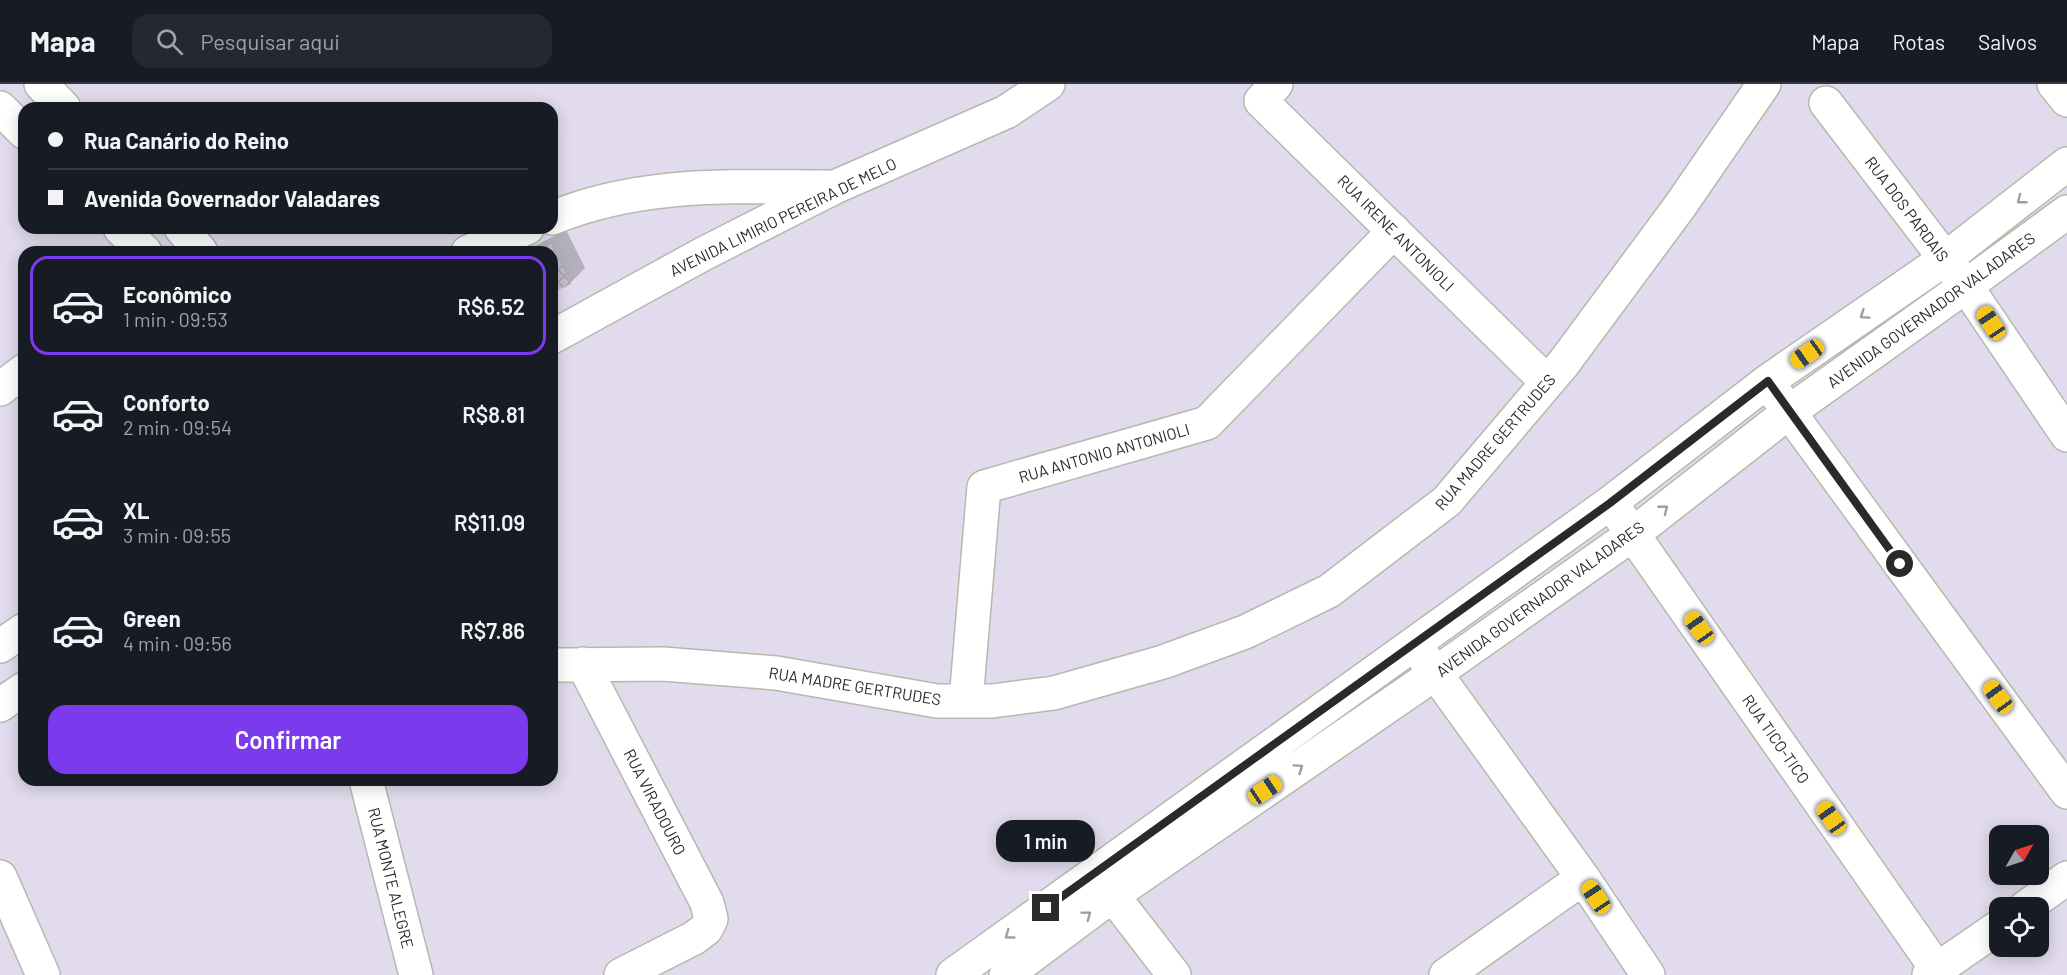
<!DOCTYPE html>
<html lang="pt">
<meta charset="utf-8">
<style>
:root{--surface:#171b24;--page:#242831;--text:#f1f3f6;--muted:#9ea1a6;--line:#363941;--accent:#7c3aed}
body{margin:0;font-family:Barlow,sans-serif;background:var(--page);color:var(--text);height:100vh;display:flex;flex-direction:column;font-size:22px;white-space:nowrap}
*{box-sizing:border-box;margin:0}
p{font-size:20px;color:var(--muted)}
.icon{flex:none;width:33px;height:33px;fill:none;stroke:currentColor;stroke-width:2;stroke-linecap:round;stroke-linejoin:round}
.map{position:relative;flex:1;overflow:hidden}
.side{position:absolute;left:18px;top:162px;width:540px;height:540px;display:flex;flex-direction:column;background:var(--surface);border-radius:18px;box-shadow:0 3px 15px #0003}
.side>*{flex:none}
.top-card{position:absolute;left:18px;top:18px;width:540px;height:132px;border-radius:18px;box-shadow:0 3px 15px #0003;display:grid;align-content:center;height:132px;padding:0 30px;background:var(--surface)}
.needle{width:39px;rotate:51deg}
.controls{position:absolute;left:1989px;top:741px;display:grid;gap:12px}
.controls a{display:grid;place-items:center;width:60px;height:60px;border-radius:12px;background:var(--surface);box-shadow:0 3px 15px #0003;font-size:30px}
.end{position:absolute;width:27px;height:27px;margin:-14px;border:8px solid #2a2a2a;background:#fff;box-shadow:0 0 0 3px #fff}
.from{border-radius:50%}
.bubble{position:absolute;height:42px;border-radius:18px;background:var(--surface);box-shadow:0 3px 15px #0003;font-size:20px;font-weight:600;line-height:42px;text-align:center}
.car{position:absolute;width:18px;height:36px;margin:-18px -9px;border-radius:8px;box-shadow:0 0 4px 2px #0007;background:linear-gradient(#f5c518 24%,#345 0 40%,#f5c518 0 76%,#345 0 86%,#f5c518 0)}
.top-card b{display:flex;align-items:center;gap:21px;height:57px;font-size:22px}
.top-card b+b{border-top:2px solid var(--line)}
.top-card i{width:15px;height:15px;background:var(--text)}
ul{padding:10px 0 0;list-style:none}
li{display:flex;align-items:center;gap:18px;height:99px;margin:0 12px 9px;padding:0 18px;border:3px solid transparent;border-radius:18px}
li div{flex:1}
li b{display:block;font-size:22px}
li em{font-style:normal;font-weight:600}
li.selected{border-color:var(--accent)}
li>.icon{width:54px;height:54px;stroke-width:1.5}
.button{display:flex;gap:12px;margin-top:auto;padding:12px 30px}
.button a{flex:1;height:69px;border-radius:18px;background:var(--accent);color:#fff;font-size:24px;font-weight:600;line-height:69px;text-align:center}
header{display:flex;align-items:center;gap:36px;box-sizing:border-box;height:84px;padding:0 30px;background:var(--surface);border-bottom:2px solid var(--line)}
header strong{font-size:28px}
nav{display:flex;gap:33px;margin-inline-start:auto;font-size:21px}
.search{width:420px;height:54px;background:var(--page);display:flex;align-items:center;gap:15px;box-sizing:border-box;padding:0 21px;border-radius:18px;color:var(--muted);font-size:22px}
.map>svg:first-child{display:block}
.shadow{fill:#0003}
.building{fill:url(#building-cross-hatch)}
.lines{fill:none;stroke-linecap:round;stroke-linejoin:round}
.street-casing{stroke:#b2bbac;stroke-width:36}
.street{stroke:#fff;stroke-width:33}
.oneway{stroke:#9f9f9f}
.route{stroke:#2a2a2a;stroke-width:8}
.labels{text-anchor:middle;stroke-width:6;stroke-linejoin:round;paint-order:stroke}
.street-label{font-size:16px;fill:#2a2a2a;stroke:#fff}
</style>
<header>
<strong>Mapa</strong>
<div class="search"><svg class="icon" aria-label="search" viewBox="0 0 24 24"><circle cx="10" cy="10" r="6"/><path d="M15 15l6 6"/></svg>Pesquisar aqui</div>
<nav><a>Mapa</a><a>Rotas</a><a>Salvos</a></nav>
</header>
<div class="map">
<svg width="2067" height="891" viewBox="0 0 2067 891">
<defs>
<pattern id="building-cross-hatch" width="8" height="8" patternUnits="userSpaceOnUse" patternTransform="scale(1.5)"><rect width="8" height="8" fill="#c6c0cf"/><path d="M0 0l8 8M0 8l8-8" fill="none" stroke="#aaa5b2"/></pattern>
</defs>
<rect width="100%" height="100%" fill="#e1dbed"/>
<path class="shadow" d="M566,146l19,38 -15,15 -18,9v-40h-29z"/>
<path class="building" d="M551,160l20,40 -19,9v-41h-17z"/>
<g class="lines">
<defs>
<path id="street" d="M41,0l23,24
M1276,0l-15,17 286,281
M2054,0l13,16
M1826,19l140,183 101,149
M0,24l24,24
M552,134c91,-37 180,-31 276,-31
M120,144l25,24
M181,144l20,24
M468,168l59,-24
M552,253l151,-83 132,-67 171,-75 42,-28
M0,305l24,-18
M1776,310l291,398
M1620,432l321,459
M0,562l24,-16
M1423,572l160,222 65,97
M583,580l124,239 4,16 -5,10 -12,9 -73,37
M552,581l111,-1 113,9 161,28h55l62,-8 109,-31 82,-30 84,-41 118,-90 116,-137 117,-158 84,-122
M966,617l18,-214 223,-64 187,-192
M0,621l24,-16
M366,696l50,195
M0,793l43,98
M1100,795l74,96
M2025,824l42,-30
M953,891l657,-472 158,-122 177,-122 122,-95
M1006,891l107,-80 323,-222 197,-139 156,-122 177,-126 101,-74
M1446,891l137,-97
M1929,891l71,-49"/>
</defs>
<use href="#street" class="street-casing"/>
<use href="#street" class="street"/>
</g>
<defs><path id="oneway-chevron" d="M-2-3.5L2.5 0L-2 3.5" fill="none" stroke-width="1.6" stroke-linecap="round" stroke-linejoin="round" transform="scale(1.5)"/></defs>
<g class="oneway">
<use href="#oneway-chevron" transform="translate(2021 116) rotate(142)"/>
<use href="#oneway-chevron" transform="translate(1864 231) rotate(145)"/>
<use href="#oneway-chevron" transform="translate(1664 425) rotate(-38)"/>
<use href="#oneway-chevron" transform="translate(1299 684) rotate(-34)"/>
<use href="#oneway-chevron" transform="translate(1087 831) rotate(-37)"/>
<use href="#oneway-chevron" transform="translate(1009 851) rotate(144)"/>
</g>
<g class="lines">
<path class="route" d="M1046,824l564,-405 158,-122 132,183"/>
</g>
<g class="labels">
<g class="street-label">
<text transform="translate(1907 125) rotate(53)" y="6">RUA DOS PARDAIS</text>
<text transform="translate(783 133) rotate(-26)" y="6">AVENIDA LIMIRIO PEREIRA DE MELO</text>
<text transform="translate(1396 149) rotate(45)" y="6">RUA IRENE ANTONIOLI</text>
<text transform="translate(1931 226) rotate(-36)" y="6">AVENIDA GOVERNADOR VALADARES</text>
<text transform="translate(1495 358) rotate(-49)" y="6">RUA MADRE GERTRUDES</text>
<text transform="translate(1104 369) rotate(-16)" y="6">RUA ANTONIO ANTONIOLI</text>
<text transform="translate(1540 515) rotate(-36)" y="6">AVENIDA GOVERNADOR VALADARES</text>
<text transform="translate(855 602) rotate(9)" y="6">RUA MADRE GERTRUDES</text>
<text transform="translate(1776 655) rotate(55)" y="6">RUA TICO-TICO</text>
<text transform="translate(655 718) rotate(63)" y="6">RUA VIRADOURO</text>
<text transform="translate(391 794) rotate(76)" y="6">RUA MONTE ALEGRE</text>
</g>
</g>
</svg>
<div class="controls">
<a><svg class="needle" viewBox="-14 -14 28 28"><path d="M0-13l5 13h-10z" fill="#e53935"/><path d="M0 13l5-13h-10z" fill="#9ea1a6"/></svg></a>
<a><svg class="icon" aria-label="locate" viewBox="0 0 24 24"><circle cx="12" cy="12" r="6"/><path d="M12 2v4M12 18v4M2 12h4M18 12h4"/></svg></a>
</div>
<i class="end from" style="left:1900px;top:480px"></i>
<i class="end" style="left:1046px;top:824px"></i>
<div class="bubble" style="left:996px;top:736px;width:99px">1 min</div>
<i class="car" style="left:1991px;top:239px;rotate:326deg"></i>
<i class="car" style="left:1807px;top:270px;rotate:235deg"></i>
<i class="car" style="left:1699px;top:544px;rotate:325deg"></i>
<i class="car" style="left:1998px;top:613px;rotate:324deg"></i>
<i class="car" style="left:1265px;top:706px;rotate:56deg"></i>
<i class="car" style="left:1831px;top:734px;rotate:325deg"></i>
<i class="car" style="left:1596px;top:813px;rotate:326deg"></i>
<div class="top-card">
<b><i class="from"></i>Rua Canário do Reino</b>
<b><i></i>Avenida Governador Valadares</b>
</div>
<section class="side">
<ul>
<li class="selected"><svg class="icon" aria-label="car" viewBox="0 0 24 24"><path d="M5 17H2v-5l4-1 3-4h7l3 4 3 1v5h-3M9 17h6M6 11h13"/><circle cx="7" cy="17" r="2"/><circle cx="17" cy="17" r="2"/></svg><div><b>Econômico</b><p>1 min · 09:53</p></div><em>R$6.52</em></li>
<li><svg class="icon" aria-label="car" viewBox="0 0 24 24"><path d="M5 17H2v-5l4-1 3-4h7l3 4 3 1v5h-3M9 17h6M6 11h13"/><circle cx="7" cy="17" r="2"/><circle cx="17" cy="17" r="2"/></svg><div><b>Conforto</b><p>2 min · 09:54</p></div><em>R$8.81</em></li>
<li><svg class="icon" aria-label="car" viewBox="0 0 24 24"><path d="M5 17H2v-5l4-1 3-4h7l3 4 3 1v5h-3M9 17h6M6 11h13"/><circle cx="7" cy="17" r="2"/><circle cx="17" cy="17" r="2"/></svg><div><b>XL</b><p>3 min · 09:55</p></div><em>R$11.09</em></li>
<li><svg class="icon" aria-label="car" viewBox="0 0 24 24"><path d="M5 17H2v-5l4-1 3-4h7l3 4 3 1v5h-3M9 17h6M6 11h13"/><circle cx="7" cy="17" r="2"/><circle cx="17" cy="17" r="2"/></svg><div><b>Green</b><p>4 min · 09:56</p></div><em>R$7.86</em></li>
</ul>
<div class="button"><a>Confirmar</a></div>
</section>
</div>
